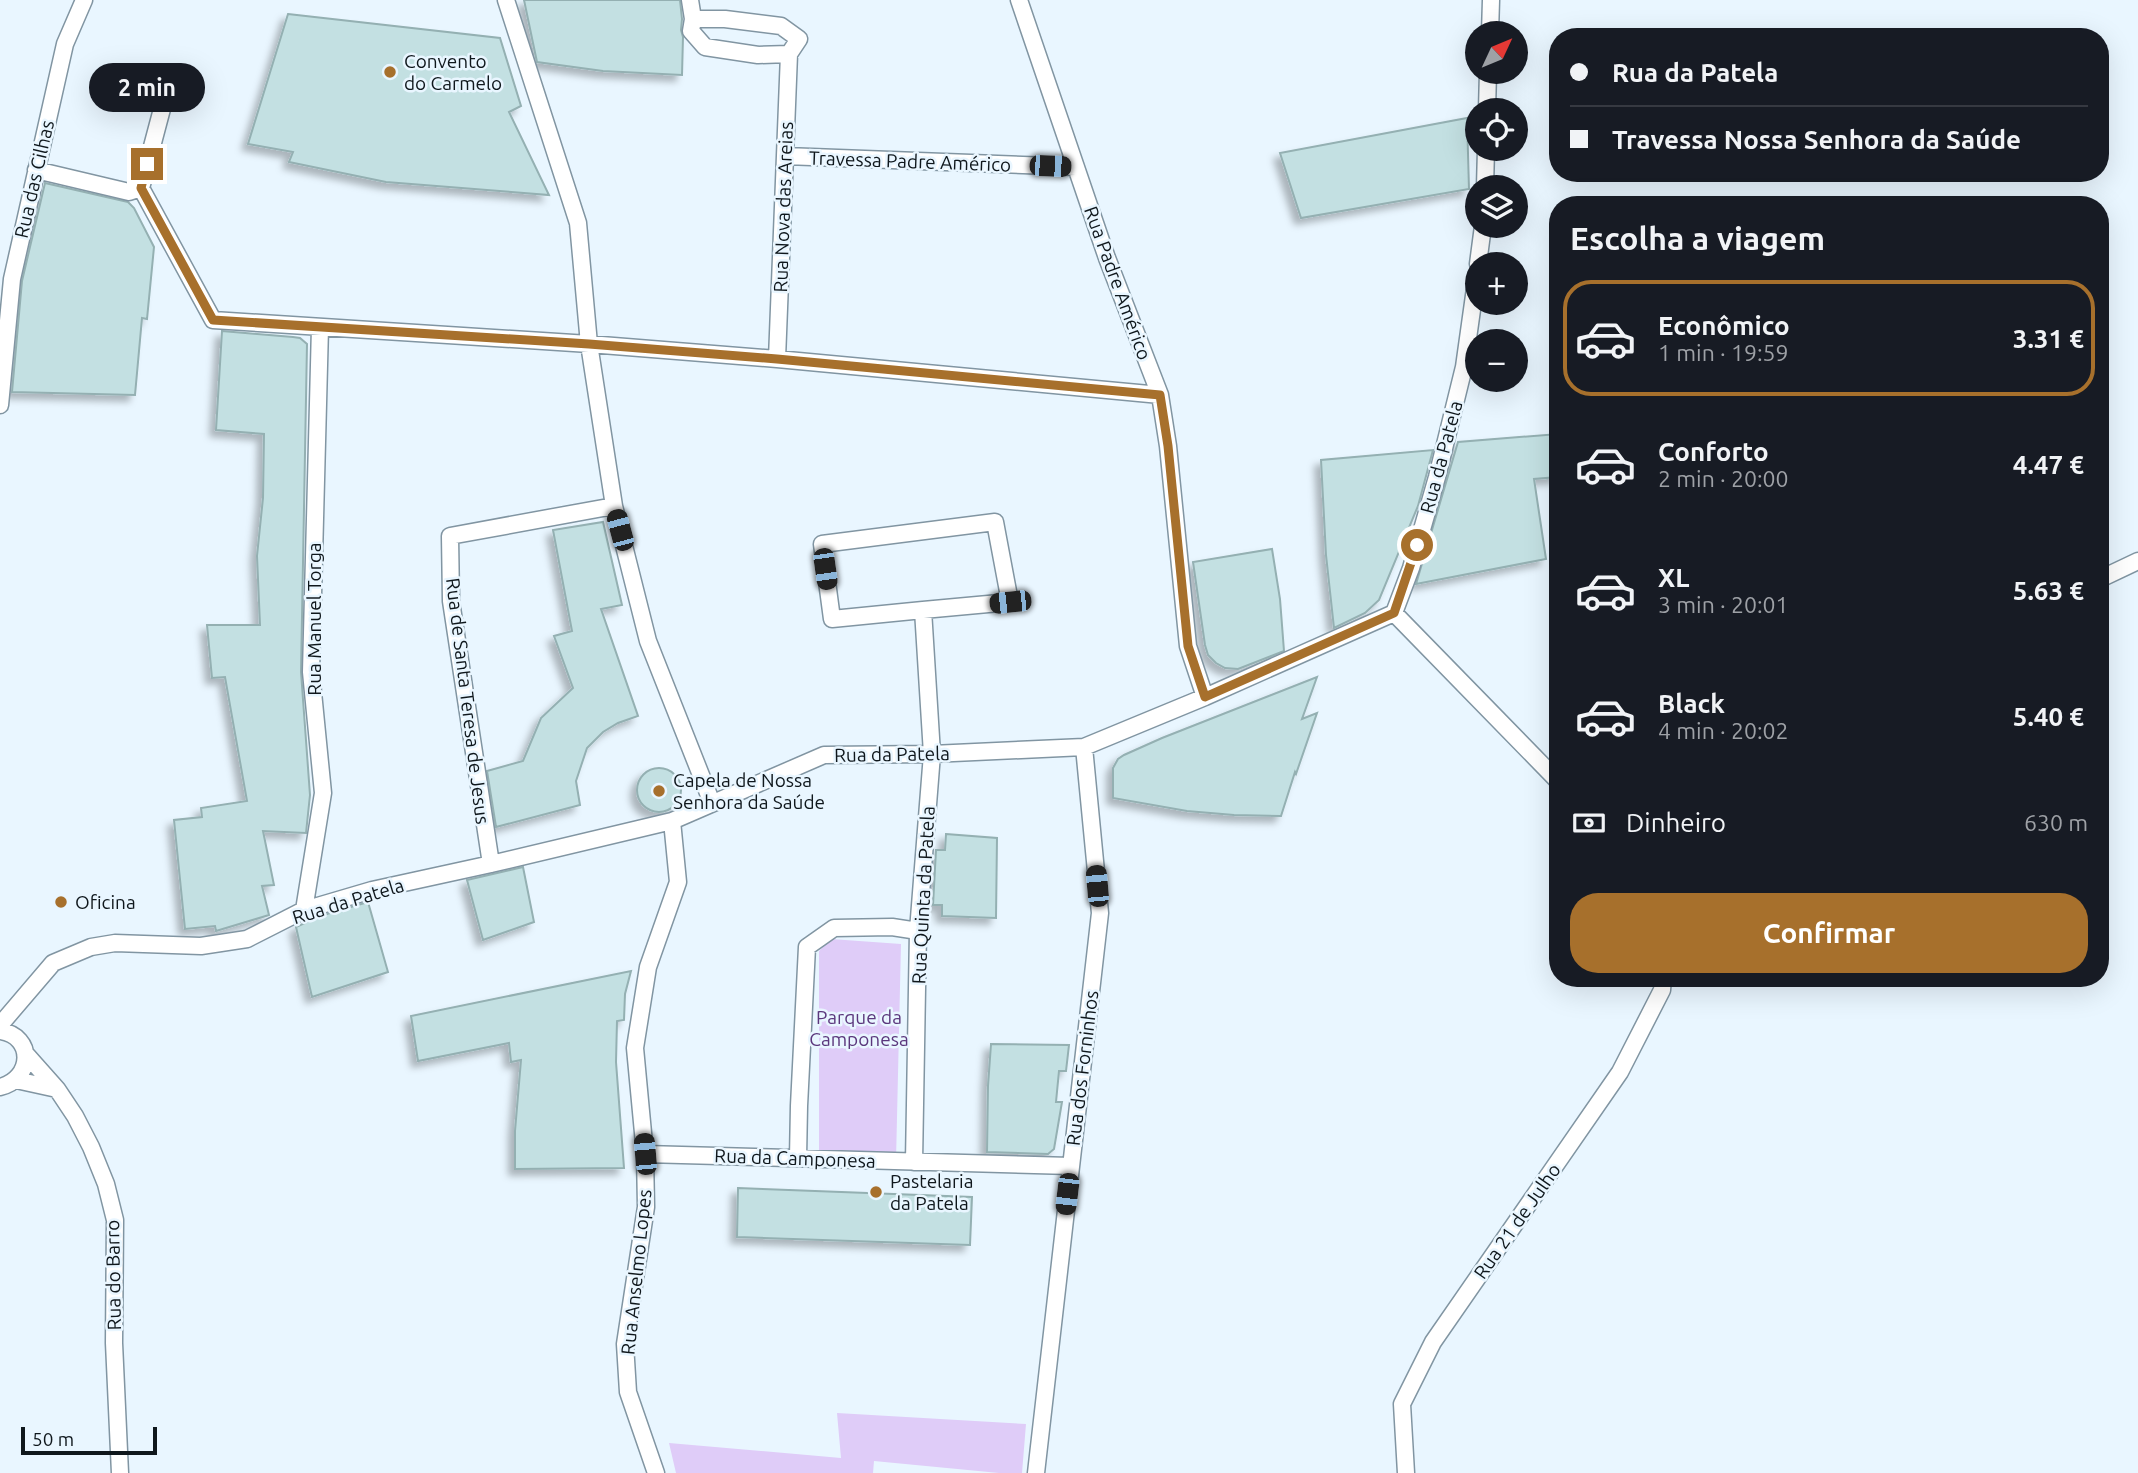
<!DOCTYPE html>
<html lang="pt">
<meta charset="utf-8">
<style>
:root{--surface:#171b24;--page:#20242c;--text:#f1f3f6;--muted:#9ea1a6;--line:#363941;--accent:#a7702c}
body{margin:0;font-family:Ubuntu,sans-serif;background:var(--page);color:var(--text);height:100vh;display:flex;flex-direction:column;font-size:26px;white-space:nowrap}
*{box-sizing:border-box;margin:0}
p{font-size:23px;color:var(--muted)}
.icon{flex:none;width:38px;height:38px;fill:none;stroke:currentColor;stroke-width:2;stroke-linecap:round;stroke-linejoin:round}
.map{position:relative;flex:1;overflow:hidden}
.panel{position:absolute;left:1549px;top:196px;width:560px;height:791px;display:flex;flex-direction:column;background:var(--surface);border-radius:28px;box-shadow:0 7px 28px #0002}
.panel>*{flex:none}
.top-card{position:absolute;left:1549px;top:28px;width:560px;height:154px;border-radius:28px;box-shadow:0 7px 28px #0002;display:grid;align-content:center;height:154px;padding:0 21px;background:var(--surface)}
.needle{width:46px;rotate:46deg}
.tools{position:absolute;left:1465px;top:21px;display:grid;gap:14px}
.tools a{display:grid;place-items:center;width:63px;height:63px;border-radius:50%;background:var(--surface);box-shadow:0 7px 28px #0002;font-size:35px}
.scale{position:absolute;left:21px;bottom:18px;width:136px;box-sizing:border-box;padding-left:7px;border:4px solid #0f171c;border-top:0;font-size:19px;line-height:24px;white-space:nowrap;color:#0f171c;-webkit-text-stroke:5px #e9f6ff;paint-order:stroke}
.end{position:absolute;width:32px;height:32px;margin:-16px;border:9px solid #a7702c;background:#fff;box-shadow:0 0 0 4px #fff}
.from{border-radius:50%}
.bubble{position:absolute;height:49px;border-radius:24px;background:var(--surface);box-shadow:0 7px 28px #0002;font-size:23px;font-weight:700;line-height:49px;text-align:center}
.car{position:absolute;width:21px;height:42px;margin:-21px -10px;border-radius:9px;box-shadow:0 0 5px 2px #0007;background:linear-gradient(#222 24%,#8ab4d8 0 40%,#222 0 76%,#8ab4d8 0 86%,#222 0)}
.top-card b{display:flex;align-items:center;gap:24px;height:66px;font-size:26px}
.top-card b+b{border-top:2px solid var(--line)}
.top-card i{width:18px;height:18px;background:var(--text)}
ul{padding:0;list-style:none}
li{display:flex;align-items:center;gap:21px;height:116px;margin:0 14px 10px;padding:0 7px;border:4px solid transparent;border-radius:28px}
li div{flex:1}
li b{display:block;font-size:26px}
li em{font-style:normal;font-weight:700}
li.current{border-color:var(--accent)}
li>.icon{width:63px;height:63px;stroke-width:1.5}
h2{padding:0 21px;font-size:32px;line-height:84px}
.pay{display:flex;align-items:center;gap:18px;height:77px;padding:0 21px;font-size:26px}
.pay p{margin-inline-start:auto}
.action{display:flex;gap:14px;margin-top:auto;padding:14px 21px}
.action a{flex:1;height:80px;border-radius:28px;background:var(--accent);color:#fff;font-size:28px;font-weight:700;line-height:80px;text-align:center}
.map>svg:first-child{display:block}
.green{fill:#dfccf8}
.building{fill:#c3e0e2;stroke:#94b0b2;stroke-width:2;filter:url(#shadow)}
.lines{fill:none;stroke-linecap:round;stroke-linejoin:round}
.street-casing{stroke:#8195a2;stroke-width:19}
.street{stroke:#fff;stroke-width:16}
.route{stroke:#a7702c;stroke-width:9}
.poi-dot{fill:#a7702c;stroke:#e9f6ff;stroke-width:2.5}
.labels{text-anchor:middle;stroke-width:5;stroke-linejoin:round;paint-order:stroke}
.poi-label{font-size:19px;fill:#0f171c;stroke:#e9f6ff;text-anchor:start}
.street-label{font-size:19px;fill:#0f171c;stroke:#e9f6ff}
.park-label{font-size:19px;fill:#5b377d;stroke:#e9f6ff}
</style>
<div class="map">
<svg width="2138" height="1473" viewBox="0 0 2138 1473">
<defs>
<filter id="shadow"><feDropShadow dx="-6" dy="6" stdDeviation="3.5" flood-color="#0004"/></filter>
</defs>
<rect width="100%" height="100%" fill="#e9f6ff"/>
<path class="green" d="M831,939l70,5 -5,217 -77,-3v-207z
M837,1413l189,11 -4,49h-23l-125,-12 -1,12h-197l-7,-30 172,15z"/>
<path class="building" d="M524,0h156l2,19 -1,11 2,7 -1,38 -79,-4 -66,-9z
M288,14l212,24 21,68 -12,6 40,83 -163,-13 -97,-20 4,-10 -45,-8z
M1467,118l2,71 -168,29 -21,-65z
M45,183l83,19 6,6 20,39 -7,72 -5,-1 -7,77 -123,-3 10,-111z
M222,331l71,6 7,1 7,6 -6,328 9,123 -4,38 -43,-2 11,54 -12,1 7,29 -53,16 -1,-5 -30,3 -11,-109 28,-3 -1,-9 46,-7 -22,-124 -13,1 -5,-53h53l-3,-69 6,-58 1,-64 -48,-4z
M1558,434v43l-24,2 12,80 -130,25 42,-142z
M1433,450l-15,56 -39,94 -14,13 -31,15 -8,-73 -5,-95z
M603,522l19,83 -21,4 37,107 -20,7 -15,9 -16,16 -11,33 4,24 -84,22 -9,-56 36,-10 18,-43 32,-30 -19,-52 18,-5 -19,-101z
M1272,549l8,50 4,52 -46,18 -13,-1 -9,-5 -8,-8 -3,-10 -12,-83z
M1317,677l-15,42 15,-6 -21,61 -1,-2 -14,44 -47,-1 -47,-4 -74,-13v-30l5,-9 6,-4 38,-17z
M637 790a22 22 0 1 1 44 0a22 22 0 1 1-44 0Z
M946,834l51,4 -1,80 -54,-2v-11h-9l3,-55h9z
M523,867l11,55 -51,18 -16,-60z
M368,902l20,70 -76,25 -16,-70 24,-11z
M631,971l-6,23 -1,26 -7,1 -1,41 8,106 -109,1v-38l6,-71 -10,2 -2,-19 -91,18 -7,-45z
M991,1044l78,1 -3,26h-7l-3,31h6l-8,47 -6,5 -61,-2 1,-66z
M738,1188l234,9 -2,48 -233,-8z"/>
<g class="lines">
<defs>
<path id="street" d="M506,0l72,223 11,121 25,162 34,135 64,162
M690,0l3,19 -2,12 14,16 53,8 31,-1 -12,305
M1019,0l88,258 53,137 8,51 20,200 17,51
M693,19h32l56,7 18,13 -10,15
M1490,33l1,-33
M167,90l-26,98 72,132 376,24 188,15 383,36
M1487,110l1,-38
M785,156l291,11
M36,170l93,22 12,-4
M1485,187l1,-38
M1478,264l5,-38
M0,405l12,-126 53,-235 19,-44
M2100,579l38,-18
M1394,613l164,168
M491,864l-40,-263 -1,-65 164,-30
M304,910l19,-117 -12,-121 9,-345
M0,1025l53,-62 38,-16 24,-4 86,3 46,-7 57,-29 68,-20 119,-26 181,-43 152,-66 108,-1 152,-7 121,-50 189,-84 17,-45 26,-91 27,-110 13,-93
M0,1031c35,5 33,48 0,56
M25,1053l32,36 18,27 16,31 15,37 9,36 -1,123 6,130
M16,1080l41,9
M645,1154l426,12
M798,1158l1,-52 8,-159 27,-19 58,-1 26,4
M914,1162l4,-231 14,-177 -9,-144 87,-8 -15,-80 -173,22 10,75 91,-9
M656,1473l-28,-81 -3,-48 21,-137 -1,-53 -10,-106 13,-81 30,-85 -6,-61
M1036,1473l64,-560 -16,-166
M1406,1473l-4,-69 31,-62 187,-270 42,-82 1,-12"/>
</defs>
<use href="#street" class="street-casing"/>
<use href="#street" class="street"/>
</g>
<g class="lines">
<path class="route" d="M147,164l-6,24 72,132 376,24 188,15 383,36 8,51 20,200 17,51 189,-84 23,-68"/>
</g>
<g class="poi-dot">
<circle cx="390" cy="72" r="7"/>
<circle cx="659" cy="791" r="7"/>
<circle cx="61" cy="902" r="7"/>
<circle cx="876" cy="1192" r="7"/>
</g>
<g class="labels">
<g class="poi-label">
<text x="404" y="68">Convento<tspan x="404" dy="22">do Carmelo</tspan></text>
<text x="673" y="787">Capela de Nossa<tspan x="673" dy="22">Senhora da Saúde</tspan></text>
<text x="75" y="909">Oficina</text>
<text x="890" y="1188">Pastelaria<tspan x="890" dy="22">da Patela</tspan></text>
</g>
<g class="street-label">
<text transform="translate(910 161) rotate(2)" y="7">Travessa Padre Américo</text>
<text transform="translate(34 179) rotate(-77)" y="7">Rua das Cilhas</text>
<text transform="translate(783 207) rotate(-88)" y="7">Rua Nova das Areias</text>
<text transform="translate(1118 283) rotate(70)" y="7">Rua Padre Américo</text>
<text transform="translate(1441 457) rotate(-75)" y="7">Rua da Patela</text>
<text transform="translate(314 619) rotate(-90)" y="7">Rua Manuel Torga</text>
<text transform="translate(468 701) rotate(83)" y="7">Rua de Santa Teresa de Jesus</text>
<text transform="translate(892 754) rotate(-1)" y="7">Rua da Patela</text>
<text transform="translate(923 895) rotate(-87)" y="7">Rua Quinta da Patela</text>
<text transform="translate(348 901) rotate(-17)" y="7">Rua da Patela</text>
<text transform="translate(1082 1068) rotate(-83)" y="7">Rua dos Forninhos</text>
<text transform="translate(795 1158) rotate(2)" y="7">Rua da Camponesa</text>
<text transform="translate(1517 1221) rotate(-55)" y="7">Rua 21 de Julho</text>
<text transform="translate(636 1272) rotate(-84)" y="7">Rua Anselmo Lopes</text>
<text transform="translate(113 1275) rotate(-91)" y="7">Rua do Barro</text>
</g>
<g class="park-label">
<text x="859" y="1024">Parque da<tspan x="859" dy="22">Camponesa</tspan></text>
</g>
</g>
</svg>
<div class="tools">
<a><svg class="needle" viewBox="-14 -14 28 28"><path d="M0-13l5 13h-10z" fill="#e53935"/><path d="M0 13l5-13h-10z" fill="#9ea1a6"/></svg></a>
<a><svg class="icon" aria-label="locate" viewBox="0 0 24 24"><circle cx="12" cy="12" r="6"/><path d="M12 2v4M12 18v4M2 12h4M18 12h4"/></svg></a>
<a><svg class="icon" aria-label="layers" viewBox="0 0 24 24"><path d="M12 4l9 5-9 5-9-5zM3 14l9 5 9-5"/></svg></a>
<a>+</a>
<a>−</a>
</div>
<div class="scale">50 m</div>
<i class="end from" style="left:1417px;top:545px"></i>
<i class="end" style="left:147px;top:164px"></i>
<div class="bubble" style="left:89px;top:63px;width:116px">2 min</div>
<i class="car" style="left:1050px;top:166px;rotate:92deg"></i>
<i class="car" style="left:620px;top:530px;rotate:345deg"></i>
<i class="car" style="left:825px;top:569px;rotate:172deg"></i>
<i class="car" style="left:1010px;top:602px;rotate:264deg"></i>
<i class="car" style="left:1097px;top:886px;rotate:355deg"></i>
<i class="car" style="left:645px;top:1154px;rotate:355deg"></i>
<i class="car" style="left:1067px;top:1194px;rotate:187deg"></i>
<div class="top-card">
<b><i class="from"></i>Rua da Patela</b>
<b><i></i>Travessa Nossa Senhora da Saúde</b>
</div>
<section class="panel">
<h2>Escolha a viagem</h2>
<ul>
<li class="current"><svg class="icon" aria-label="car" viewBox="0 0 24 24"><path d="M5 17H2v-5l4-1 3-4h7l3 4 3 1v5h-3M9 17h6M6 11h13"/><circle cx="7" cy="17" r="2"/><circle cx="17" cy="17" r="2"/></svg><div><b>Econômico</b><p>1 min · 19:59</p></div><em>3.31 €</em></li>
<li><svg class="icon" aria-label="car" viewBox="0 0 24 24"><path d="M5 17H2v-5l4-1 3-4h7l3 4 3 1v5h-3M9 17h6M6 11h13"/><circle cx="7" cy="17" r="2"/><circle cx="17" cy="17" r="2"/></svg><div><b>Conforto</b><p>2 min · 20:00</p></div><em>4.47 €</em></li>
<li><svg class="icon" aria-label="car" viewBox="0 0 24 24"><path d="M5 17H2v-5l4-1 3-4h7l3 4 3 1v5h-3M9 17h6M6 11h13"/><circle cx="7" cy="17" r="2"/><circle cx="17" cy="17" r="2"/></svg><div><b>XL</b><p>3 min · 20:01</p></div><em>5.63 €</em></li>
<li><svg class="icon" aria-label="car" viewBox="0 0 24 24"><path d="M5 17H2v-5l4-1 3-4h7l3 4 3 1v5h-3M9 17h6M6 11h13"/><circle cx="7" cy="17" r="2"/><circle cx="17" cy="17" r="2"/></svg><div><b>Black</b><p>4 min · 20:02</p></div><em>5.40 €</em></li>
</ul>
<div class="pay"><svg class="icon" aria-label="cash" viewBox="0 0 24 24"><path d="M3 7h18v10H3z"/><circle cx="12" cy="12" r="2"/></svg>Dinheiro<p>630 m</p></div>
<div class="action"><a>Confirmar</a></div>
</section>
</div>
